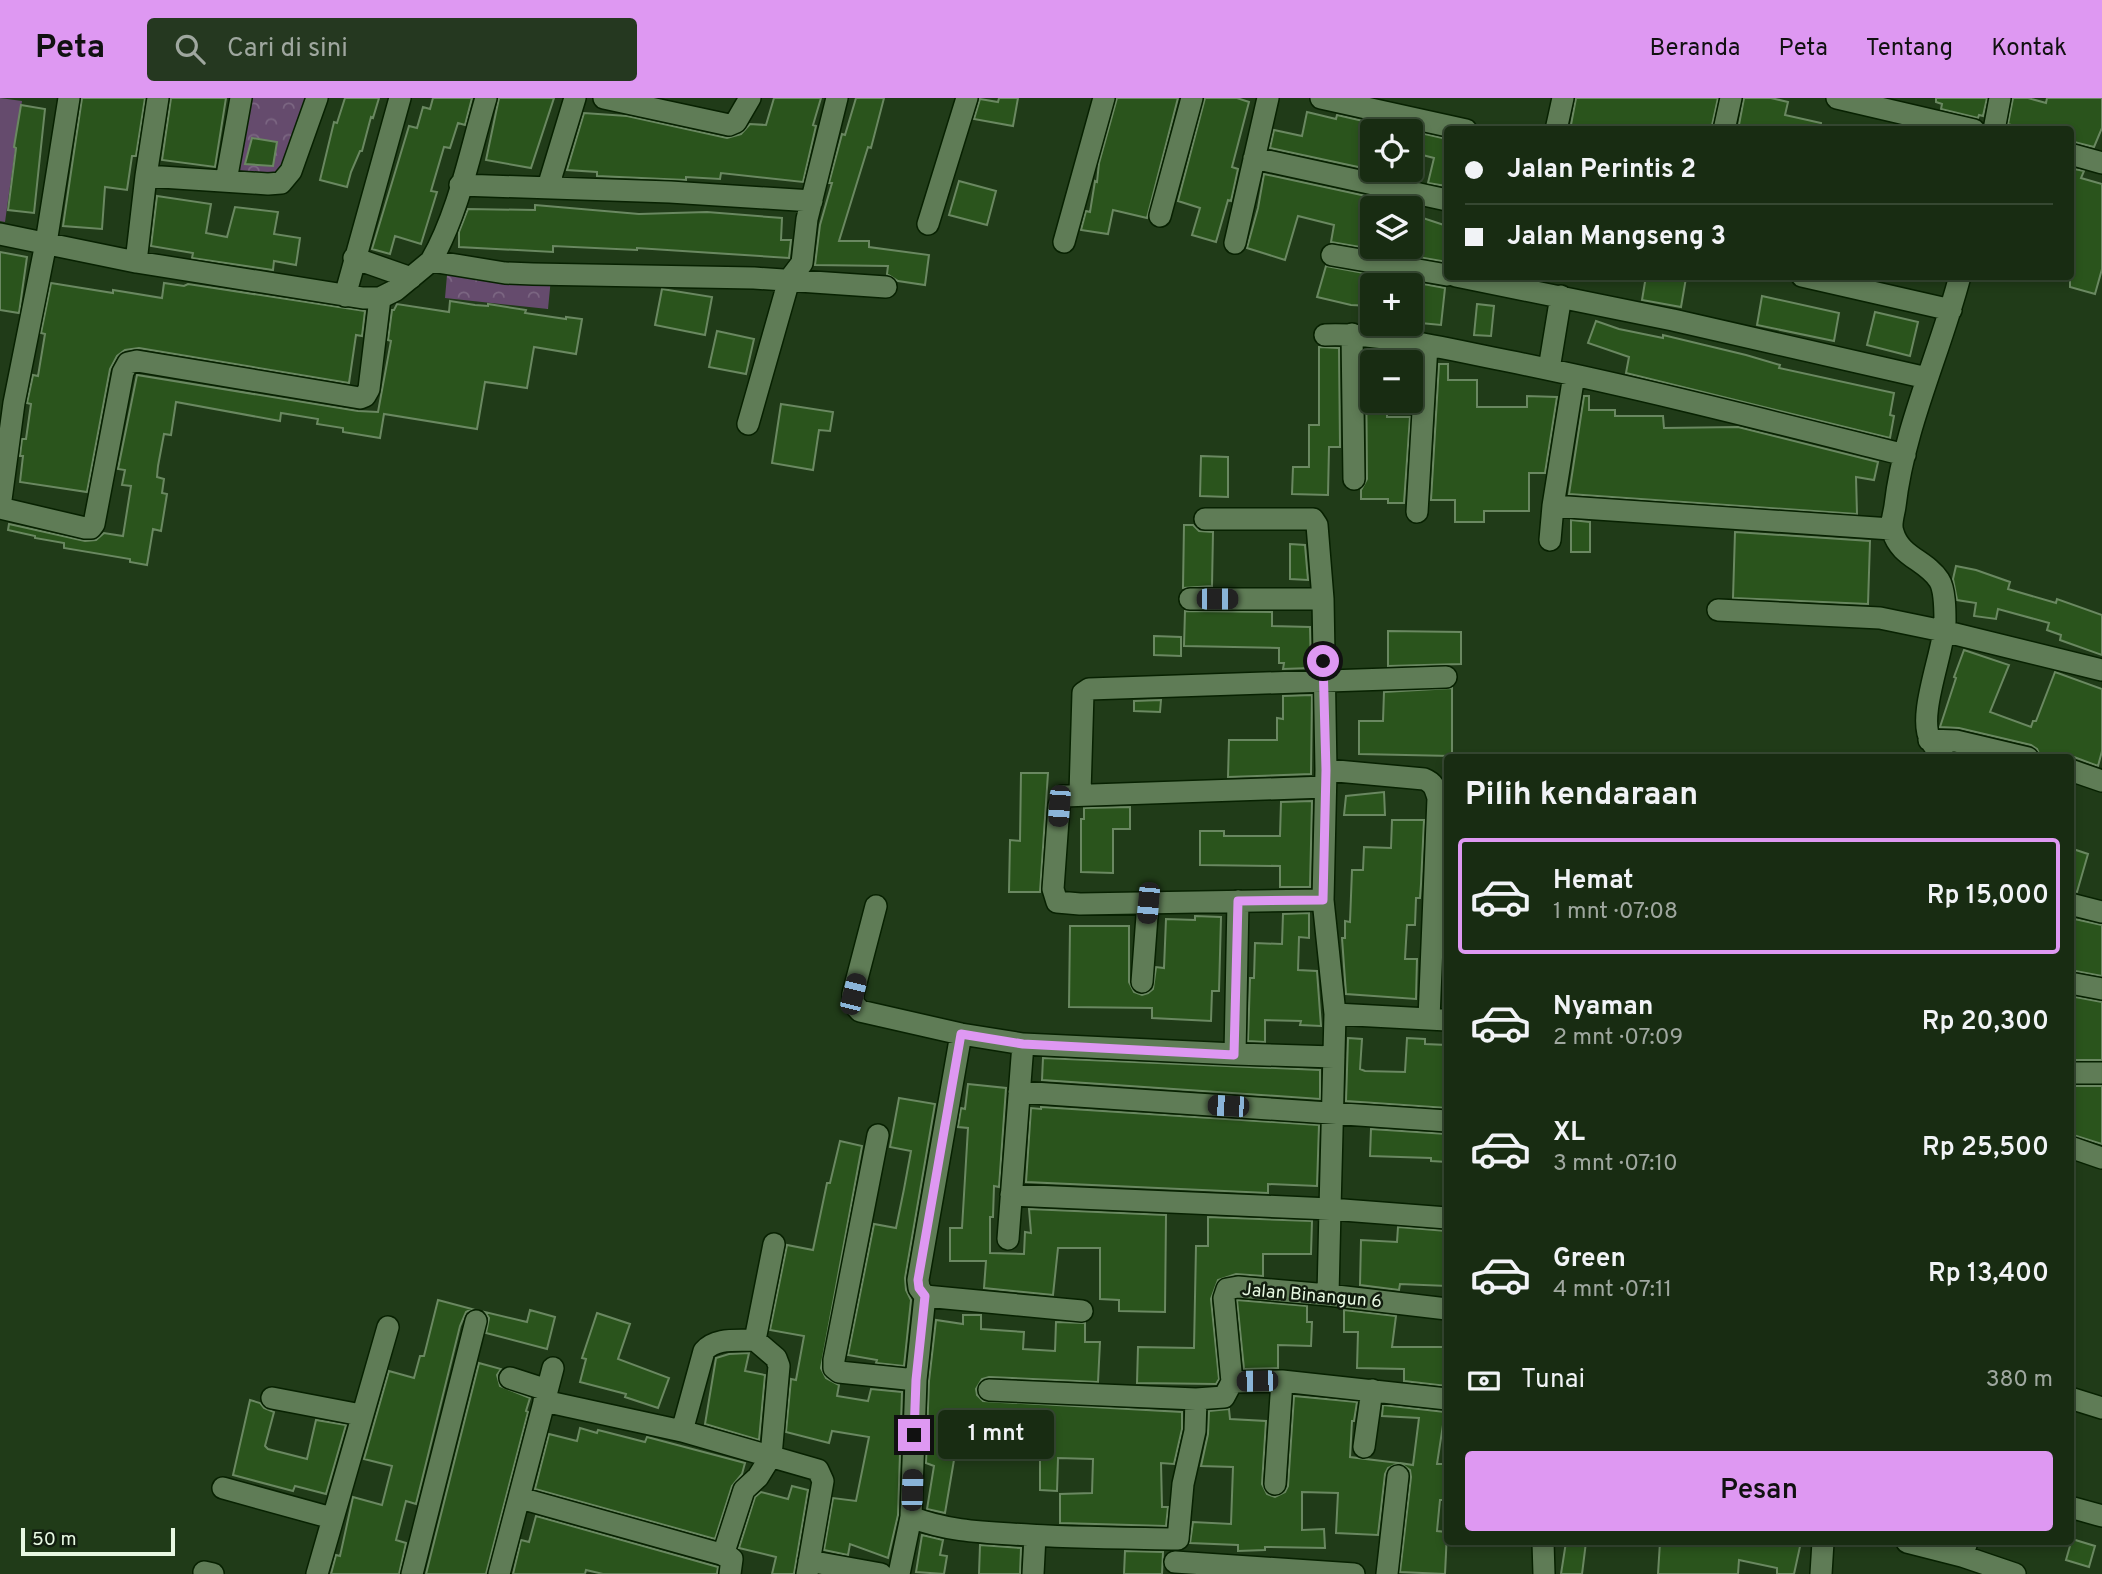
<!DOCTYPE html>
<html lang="id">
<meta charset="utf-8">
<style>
:root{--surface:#182c12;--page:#253820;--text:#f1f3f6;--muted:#9fa79f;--line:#364832;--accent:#de98f2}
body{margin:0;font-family:Overpass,sans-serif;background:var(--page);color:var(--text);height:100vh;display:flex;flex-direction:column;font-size:26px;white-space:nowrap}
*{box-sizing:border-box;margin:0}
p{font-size:23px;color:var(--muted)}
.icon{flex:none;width:38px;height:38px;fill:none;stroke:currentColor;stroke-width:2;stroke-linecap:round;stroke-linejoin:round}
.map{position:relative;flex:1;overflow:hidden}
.sheet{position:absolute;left:1444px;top:656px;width:630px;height:791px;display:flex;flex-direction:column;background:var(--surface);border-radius:7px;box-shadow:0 4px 10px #0003,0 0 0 2px var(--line)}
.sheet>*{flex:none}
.hud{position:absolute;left:1444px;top:28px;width:630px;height:154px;border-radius:7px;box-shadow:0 4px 10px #0003,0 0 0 2px var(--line);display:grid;align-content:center;height:154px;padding:0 21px;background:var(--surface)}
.buttons{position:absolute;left:1360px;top:21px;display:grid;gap:14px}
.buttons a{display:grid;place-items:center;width:63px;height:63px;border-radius:7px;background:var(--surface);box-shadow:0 4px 10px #0003,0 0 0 2px var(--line);font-size:35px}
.scale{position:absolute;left:21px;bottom:18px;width:154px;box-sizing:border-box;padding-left:7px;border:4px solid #e7f8e2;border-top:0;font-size:19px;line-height:24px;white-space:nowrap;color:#e7f8e2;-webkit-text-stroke:5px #121e0f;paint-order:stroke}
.end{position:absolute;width:32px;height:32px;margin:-16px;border:9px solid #de98f2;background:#111;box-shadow:0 0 0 4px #111}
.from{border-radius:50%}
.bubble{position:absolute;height:49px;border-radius:7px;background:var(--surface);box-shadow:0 4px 10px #0003,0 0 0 2px var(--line);font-size:23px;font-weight:600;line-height:49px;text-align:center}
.car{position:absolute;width:21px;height:42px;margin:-21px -10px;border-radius:9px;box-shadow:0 0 5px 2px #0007;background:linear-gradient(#222 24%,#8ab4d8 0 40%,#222 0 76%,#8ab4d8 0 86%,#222 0)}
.hud b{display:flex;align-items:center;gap:24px;height:66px;font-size:26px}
.hud b+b{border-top:2px solid var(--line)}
.hud i{width:18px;height:18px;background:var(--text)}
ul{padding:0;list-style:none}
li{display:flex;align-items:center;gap:21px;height:116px;margin:0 14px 10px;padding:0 7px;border:4px solid transparent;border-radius:7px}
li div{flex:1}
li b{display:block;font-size:26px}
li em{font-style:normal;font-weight:600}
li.current{border-color:var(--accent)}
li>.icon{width:63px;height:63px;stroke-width:1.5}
h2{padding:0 21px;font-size:32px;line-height:84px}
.pay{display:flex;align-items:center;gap:18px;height:77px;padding:0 21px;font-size:26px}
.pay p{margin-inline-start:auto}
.button{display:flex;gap:14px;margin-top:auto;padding:14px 21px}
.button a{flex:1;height:80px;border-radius:7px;background:var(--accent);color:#111;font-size:28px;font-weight:600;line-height:80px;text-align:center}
header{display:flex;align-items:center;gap:42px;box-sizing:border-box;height:98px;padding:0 35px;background:var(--accent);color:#111}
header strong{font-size:33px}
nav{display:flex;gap:38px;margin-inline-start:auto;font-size:24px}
.search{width:490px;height:63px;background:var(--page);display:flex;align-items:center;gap:18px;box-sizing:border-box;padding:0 24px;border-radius:7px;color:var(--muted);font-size:26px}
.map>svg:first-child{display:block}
.forest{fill:url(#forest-crowns)}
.pitch{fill:#654b6d}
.building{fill:#2a541c;stroke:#6a8861;stroke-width:2}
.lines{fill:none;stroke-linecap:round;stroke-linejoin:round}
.minor-casing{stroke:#072101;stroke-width:24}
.minor{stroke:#5f7c56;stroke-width:21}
.route{stroke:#de98f2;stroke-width:9}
.labels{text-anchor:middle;stroke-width:5;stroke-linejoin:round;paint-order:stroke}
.street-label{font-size:18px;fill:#e7f8e2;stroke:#121e0f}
</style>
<header>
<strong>Peta</strong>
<div class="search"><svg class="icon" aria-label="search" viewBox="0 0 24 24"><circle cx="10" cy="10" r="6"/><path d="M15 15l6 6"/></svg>Cari di sini</div>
<nav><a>Beranda</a><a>Peta</a><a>Tentang</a><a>Kontak</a></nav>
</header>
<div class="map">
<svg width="2102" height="1476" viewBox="0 0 2102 1476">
<defs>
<pattern id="forest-crowns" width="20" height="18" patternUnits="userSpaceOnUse" patternTransform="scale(1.75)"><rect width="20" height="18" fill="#654b6d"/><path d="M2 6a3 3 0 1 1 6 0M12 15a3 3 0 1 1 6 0" fill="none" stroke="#7b6682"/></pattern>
</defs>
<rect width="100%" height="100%" fill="#203b18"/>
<path class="forest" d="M244,0h66l-32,78 -46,-4z
M447,177l104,3 -3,31 -103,-11z"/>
<path class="pitch" d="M0,0l22,3 -17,121 -5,-1z"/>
<path class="building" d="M82,0h63l-9,58h-4l-5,34 -22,-3 -3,42 -39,-3z
M171,0h55l-11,69 -53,-7z
M345,0h34l-6,20 -2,-1 -9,34h-2l-9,21 -4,15 -27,-7 14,-58 3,1z
M433,0h39l-7,27 -7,-2 -8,25 -6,-1 -13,44 6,1 -16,52 -26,-8 -5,18 -18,-5 37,-123 8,2 6,-21 7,2z
M499,0h55l-23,70 -45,-8z
M774,0h47l-8,27 3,1 -13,56 -82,-9 -1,6 -34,-2v3l-89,-4v-4l-30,-2 17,-57 43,3 100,22 14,-4 9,-10 16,1z
M856,0h28l-13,50 -3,-1 -29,94h30v6l60,8 -4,30 -27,-4 -11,-7 1,-8 -73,-1 5,-40 12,-42h-3l13,-49 3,1z
M999,0h19l-5,28 -39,-7 6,-20 18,3z
M1117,0h61l-31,120 -34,-8 -5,24 -27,-4 5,-19 4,1 5,-31 2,1 2,-19z
M1205,0h32l12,4 -17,65 6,2 -7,32 -3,-1 -12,42 -24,-7 8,-27 -22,-7z
M1576,0h142l-7,32h-141z
M1744,0h27l17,4 -3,13 36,8 -1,7h-82z
M1936,0h51l-4,18 -4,-1 -1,3 -37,-9 1,-5 -6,-2z
M2013,0h15l18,5 1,-5h55v30l-8,19 -24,-6v-11h-44l-18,-6z
M21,7l24,4 -11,104 -26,-3 8,-62 -2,-1z
M1307,14l29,7 1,-4 35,8v47h14v3l-116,-25 4,-18 28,6z
M1416,34l31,7 -1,47 -18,-3 6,-25 -23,-6z
M252,40l25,4 -4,24 -28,-2z
M2070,70l14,3 -3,7 21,6v85l-7,25 -25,-7z
M1264,76l116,25 -2,9h-6v39h38l10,-30 27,9v36l-116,-20 3,-17 -36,-9 -13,44 -38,-12 11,-40z
M959,83l37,10 -9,34 -38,-10z
M157,98l54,8 -5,29 21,4 8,-30 43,5 -4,22 26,4 -4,27 -22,-4 -1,9 -81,-12 1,-5 -42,-7z
M535,107l104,9 68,-2 75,6 -1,22h10l-2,18 -152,-10v2l-84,-4v6l-94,-5v-15l9,-23 67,1z
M0,154l27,5 -8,56 -19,-3z
M1326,168l119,22 -4,37 -31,-3v-37h-38l-1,21 -20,-1 -34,-8z
M1646,178l40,2 -5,29 -39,-7z
M51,185l62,10v-3l49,8 2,-15 20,3 4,-2 177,27 -3,25 -6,-1 -7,48 -210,-35 -14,2 -8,6 -7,13 -23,123 -67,-10 3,-26h-3l2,-17h4l5,-35 -4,-1 6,-28 5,1 7,-42 -4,-1z
M662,191l50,8 -7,38 -50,-10z
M1762,198l77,17 -5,28 -77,-16z
M450,203l25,4 13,1v-2l38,6 -1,3 41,6v-2l16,2 -6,35 -42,-7 -7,41 -42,-6 -8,47 -93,-15 -4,24 -37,-6v-4l-26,-4 1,-5 -37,-6 -1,8 -104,-19 -5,33 -7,-1 -6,32 -1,11 7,2 -2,14 5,1 -6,37 -8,-2 -6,36 -17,-3v-3l-66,-11v-5l-29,-5v-2l-27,-6 1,-6 76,17 11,-1 8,-7 19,3 8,-50 -9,-1 3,-15 -7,-1 19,-94 221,36 20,1 13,-71 -3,-1 4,-30h2l3,-6 52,8z
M1477,206l17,2 -3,30 -17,-1z
M1875,214l43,10 -8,34 -43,-11z
M1596,223l23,8 44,9v-3l83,20 34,10 -1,3 115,25 -4,22 4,1 -4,22 -264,-65 3,-16 -41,-14z
M717,233l37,8 -8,35 -37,-7z
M1319,249l20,1 1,99h-11l-1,48 -36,-1 1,-27h16v-42h10z
M1366,263h6v46h15v10h23l-6,86h-16v-4h-27v-9l6,-11z
M1439,266h9v16h29v27h50v-11l30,1 -12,76h-16v38h-45v11h-29v-22h-24z
M1584,298h5v14h26v6h48l1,12 74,-1 140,35 -4,18 -18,-3 1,37 -288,-20z
M781,306l52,8 -3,19 -11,-1 -6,40 -41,-7z
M1201,358l27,1v40l-28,-1z
M1571,422l19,2v30h-19z
M1184,427h9l6,6 14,1 -1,54 -29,2z
M1735,434l135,9 -2,63 -135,-6z
M1290,446l15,1 3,35 -18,-1z
M1956,468l20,4 34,12 -2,7 48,14 1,-4 45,16v40l-42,-15 1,-5 -14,-5 2,-7 -51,-14 -2,10 -22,-3 2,-13 -19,-3 -4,-21z
M1185,513l87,1v14l38,1 1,41 -28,1 1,-6h-5v-15l-95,-2z
M1388,533l73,1v32l-73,2z
M1154,538l27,1v19l-27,-1z
M1964,552l45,15 -19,47 41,15 2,-6h3l19,-49 47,17v62l-4,15 -24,-9 -33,1 -4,-9 -6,-4 -72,-17 -19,-1 16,-49 -2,-1z
M1452,590v68l-93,-2v-33h24l1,-29z
M1312,597l-1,79 -83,3 1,-37h48v-22l6,1v-23z
M1161,602l-1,12 -26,-1v-10z
M1021,675h27l-8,119h-31l1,-52 10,1z
M1384,694l1,23h-41l2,-19z
M1312,703l-2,86h-30v-21l-80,-1v-34h24v5h56l1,-34z
M1130,709v22h-17v44l-32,-1v-53h3v-11z
M1392,722h32l-3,64 -1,14h-4l-1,27h-8l-2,34h12l-1,40 -70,-5 -4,-56h3v-17l5,1 2,-52h11l1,-23 27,1z
M2070,750l18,6 -11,38 -7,-1z
M1309,815v25l-10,-1 -1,33 19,1 4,55 -21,-1 1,-4 -36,-1v22l-17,-1 2,-63h4l1,-35 27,1 1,-30z
M1195,818l26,1 -2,74h-7l-1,30 -59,-3v-10l-83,-1 1,-81h59v56l5,10 8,3 6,-2 5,-4 3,-22 8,1 2,-49 29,1z
M2070,820l32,7v51l-32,-6z
M2070,898l32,6v58h-32z
M1348,940l14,1 -2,30 5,2 40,1 2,-34 18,1v5l22,1v63l-101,-7z
M1043,960l277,12v29l-278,-19z
M968,986l38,4 -7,99 -5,-1 -1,31h-3v36l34,1 1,-22 6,1 -2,-24 137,6 -1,97 -46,-1v-11l-19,-1v-51h-42l-5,47 -69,-7 2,-27h-36v-33h12l6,-100 -10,-1 3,-19 4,1z
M2070,988h32v58l-32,-10z
M899,1000l36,6 -30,174 1,12 5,10 -7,66 -28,-3 1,-3 -29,-5 26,-131 22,4 8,-39 7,-38 -21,-4z
M1041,1009l278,18 -2,61 -49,-2v9l-242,-11 5,-74 10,1z
M1371,1031l76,5v28l-16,-1v-3l-61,-2z
M840,1043l22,5 -41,222 5,10 13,7 -2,11 31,5 3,-12 31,3 -4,123 -10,43 -38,-14 -2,11 -24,-5 9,-52 23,3 13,-64 -37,-6 -3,12 -43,-11 5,-53 5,1 8,-44 -34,-6 17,-85 26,5 14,-67h3z
M1208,1119l104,4 -1,33h-48v22l-27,-2 -18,6 -7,19 8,80 -3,5 -79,-1 1,-36 56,1 2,-102h12z
M1398,1129l49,4v55l-47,-2 -1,6 -39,-5 1,-45 36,2z
M438,1202l34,9 -6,3 -6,14 -44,178 -10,-3 -10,39 10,3 -7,31h-68l5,-19 4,1 13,-59 29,8 10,-39 -28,-7 25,-88 25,7 6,-22h4z
M1237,1202l70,6v16h5l-1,24 -33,-1v23l-34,1z
M530,1212l25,7 -8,32 -61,-16 3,-15 -4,-6 42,10z
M1344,1212l52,6 -4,31h55v39l-43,-5v-12l-47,-1 1,-36h-14z
M597,1215l33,11 -12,35 51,19 -11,30 -33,-11 1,-3 -46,-12 6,-23 -4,-1z
M963,1217h18v14l43,3 -1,17 32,2 1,-29 29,1v19h15l-2,40 -109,-5 -7,2 -6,10 1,6 6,6 199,11v17l-8,35 -13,-1 1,44h6l-2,19 -106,-3v-29l32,-1 1,-34 -35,-1 -1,33 -17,-1v-39l-58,1 1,-13 -14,-1 -3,16h-11l-10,59 -18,-4 7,-43 -8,-3 3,-82 7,-61 27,4z
M749,1255l-4,18 20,4 -6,65 -54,-16 11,-66 13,-4z
M479,1265l22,6 -4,6 3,11 30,12 -4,13 2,1 -42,162h-60z
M1294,1298l63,6 -3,19h-2l-2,36 49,6 -11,5 -3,6 -7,61 -42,-2 2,-40 -36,-1v38l22,-1 1,19 -60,-1v3l-27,1v-6l-48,-2 3,-21 38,2 2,-57 -32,-1 7,-32 1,-23 20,-2 1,10 36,2 -4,63 5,10 8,3 10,-5 3,-6z
M250,1302l10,3 4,5 10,4 -9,34 3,3 39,10 9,-39 30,5 -20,69 -31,-8 -2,5 -60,-16z
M1383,1307l62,7 -8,52h10l-2,36h-5l-3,31 10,1 -2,42 -45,-2 11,-95 -1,-7 -10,-7 13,2 6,-47 -37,-2z
M580,1330l17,5 1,-3 47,12 2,-5 98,26 -3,11 -10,12 -17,53 -180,-50 14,-55 28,7z
M792,1388l16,4 -14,84h-22l4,-17 -37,-9 16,-51 6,-5 27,7z
M536,1418l182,51 -1,7h-114l-17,-4 -1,4h-72l8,-34 8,2z
M922,1437l21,5 -3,15 7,1 -3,18 -28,-2z
M2072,1441l23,7 -6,21 -23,-7z
M1566,1444h20l-4,32h-21z
M1660,1444h141l-7,32h-17v-6l-38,-8 -1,14h-80z
M980,1447l41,3 -1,26h-41z
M1125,1453l38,1 -1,22h-38z"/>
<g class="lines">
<defs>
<path id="minor" d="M604,0l125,27 7,-3 14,-24
M1321,0l145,32
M1837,0l137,32
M1556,32l7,-32
M1724,32l7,-32
M1994,32l6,-32
M2070,56l32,9
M1254,60l193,42
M146,78l122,8 13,-1 10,-12 26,-73
M226,83l15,-83
M460,87l210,7 142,9
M548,89l27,-89
M1160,118l32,-118
M928,126l39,-126
M0,136l136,28 227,36h17l16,-8 35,-29 74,12 28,1 221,4 132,9
M1064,144l40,-144
M1235,145l33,-145
M1332,157l115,20
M354,160l57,20
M431,163c28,-49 39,-109 55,-163
M136,164l10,-86 12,-78
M1456,178l217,44 254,58
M1802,178l149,34
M345,198l55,-198
M1352,236l2,145
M1325,237c61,-2 122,14 183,26 133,27 265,61 397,94
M1549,271l12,-73
M748,326l41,-144 13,-17 5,-44 30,-121
M1553,408l338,23
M0,409l14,-104 32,-160 23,-145
M0,410l85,20h6l3,-4 29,-152 5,-9 9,-2 223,37 5,-2 4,-7 11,-91
M1417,414l10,-167
M1205,421h108l4,6 6,74 3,171 -3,130 12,114 112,6
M1550,442l3,-34 21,-131
M1190,501h133
M1718,512l162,8 63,13 159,39
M1929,642l27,1 72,17
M1944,660c-4,-6 -10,-11 -13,-17 -15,-24 13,-89 14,-119 0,-11 0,-33 -6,-42 -13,-20 -39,-23 -46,-48 -3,-8 1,-18 2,-26 9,-79 45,-153 65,-230
M1326,672l98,9c10,4 11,9 14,19l-9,221
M2070,672l32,11
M1080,695l3,-100 6,-4 357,-12
M1323,802l-243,4 -23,-2 -4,-13 6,-83 4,-10 262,-9
M2070,806l32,8
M876,808l-23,88v9l7,8 101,23 62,10 -15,195
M1142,884l6,-79
M2070,885l32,6
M1335,916l-5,195 117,9
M1023,946l212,10 99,3
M1235,956l3,-153
M2070,975h32
M1019,994l428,29
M878,1037l-44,225v8l5,4 77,8
M2070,1049l32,11
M1011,1097l319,14 -2,86
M925,1198l157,15
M510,1280l37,12
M1232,1284l-8,-84 3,-9 11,-2 90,8 119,14
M989,1292l207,9 28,-2 8,-15 50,-1 165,18
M272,1300l89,17
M2070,1300l32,10
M544,1303l138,30 136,39 5,11 -16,93
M682,1333l22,-80c12,-14 34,-10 51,-11
M1364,1349l8,-57
M1275,1386l7,-103
M223,1390l109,30
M520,1400l208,58 4,3 -2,15
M2070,1409l32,9
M911,1419c33,13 65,15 100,17 56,4 111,4 167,5l5,-55 12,-53 1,-32
M1543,1444l1,32
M1907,1444l55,14
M1967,1444l-5,14 53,18
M723,1457l21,-65 14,-13 13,-21 8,-90 -3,-8 -21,-18 19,-96
M809,1463l72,13
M1175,1464l179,12
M204,1474l9,2
M317,1476l71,-247
M412,1476l64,-253
M499,1476l54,-206
M899,1476l12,-57 5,-137 9,-84 -6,-8 -1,-8 43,-246
M1033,1476l2,-38
M1387,1476l11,-98
M1821,1476l2,-32"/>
</defs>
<use href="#minor" class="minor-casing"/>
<use href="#minor" class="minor"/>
</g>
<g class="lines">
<path class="route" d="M914,1337l2,-55 9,-84 -6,-8 -1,-8 43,-246 62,10 211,11 4,-154 85,-1 3,-130 -3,-109"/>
</g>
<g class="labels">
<g class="street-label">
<text transform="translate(1312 1197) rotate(5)" y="6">Jalan Binangun 6</text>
</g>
</g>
</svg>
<div class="buttons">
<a><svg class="icon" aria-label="locate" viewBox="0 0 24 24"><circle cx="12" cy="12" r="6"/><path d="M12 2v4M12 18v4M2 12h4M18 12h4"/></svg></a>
<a><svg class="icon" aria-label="layers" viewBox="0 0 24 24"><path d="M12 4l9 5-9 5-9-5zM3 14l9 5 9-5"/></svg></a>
<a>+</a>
<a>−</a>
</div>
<div class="scale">50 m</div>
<i class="end from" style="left:1323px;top:563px"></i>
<i class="end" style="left:914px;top:1337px"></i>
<div class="bubble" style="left:938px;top:1312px;width:116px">1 mnt</div>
<i class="car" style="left:1217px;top:501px;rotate:90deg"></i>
<i class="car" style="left:1059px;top:708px;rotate:184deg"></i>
<i class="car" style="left:1148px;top:805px;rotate:185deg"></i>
<i class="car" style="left:853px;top:896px;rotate:14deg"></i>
<i class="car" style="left:1228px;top:1008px;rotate:273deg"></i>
<i class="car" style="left:1257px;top:1283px;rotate:269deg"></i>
<i class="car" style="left:912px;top:1392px;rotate:2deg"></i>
<div class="hud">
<b><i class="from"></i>Jalan Perintis 2</b>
<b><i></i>Jalan Mangseng 3</b>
</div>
<section class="sheet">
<h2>Pilih kendaraan</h2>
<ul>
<li class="current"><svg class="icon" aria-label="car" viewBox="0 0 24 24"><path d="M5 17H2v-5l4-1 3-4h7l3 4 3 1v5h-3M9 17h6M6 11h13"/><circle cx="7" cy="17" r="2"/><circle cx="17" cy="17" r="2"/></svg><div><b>Hemat</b><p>1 mnt · 07:08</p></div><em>Rp 15,000</em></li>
<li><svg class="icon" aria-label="car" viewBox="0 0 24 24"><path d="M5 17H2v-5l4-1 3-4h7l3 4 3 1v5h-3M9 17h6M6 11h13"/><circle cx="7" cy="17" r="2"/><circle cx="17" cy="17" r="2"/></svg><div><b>Nyaman</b><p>2 mnt · 07:09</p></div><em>Rp 20,300</em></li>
<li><svg class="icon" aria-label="car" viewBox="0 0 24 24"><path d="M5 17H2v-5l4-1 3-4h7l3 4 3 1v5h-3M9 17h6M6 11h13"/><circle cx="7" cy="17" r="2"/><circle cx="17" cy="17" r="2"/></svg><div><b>XL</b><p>3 mnt · 07:10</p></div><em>Rp 25,500</em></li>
<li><svg class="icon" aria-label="car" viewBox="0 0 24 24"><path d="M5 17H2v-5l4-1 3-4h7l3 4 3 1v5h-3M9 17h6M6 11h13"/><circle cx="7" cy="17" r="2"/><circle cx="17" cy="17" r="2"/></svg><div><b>Green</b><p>4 mnt · 07:11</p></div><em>Rp 13,400</em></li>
</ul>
<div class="pay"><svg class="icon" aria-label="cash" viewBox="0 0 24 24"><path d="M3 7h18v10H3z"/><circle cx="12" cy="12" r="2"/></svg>Tunai<p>380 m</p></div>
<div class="button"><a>Pesan</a></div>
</section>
</div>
